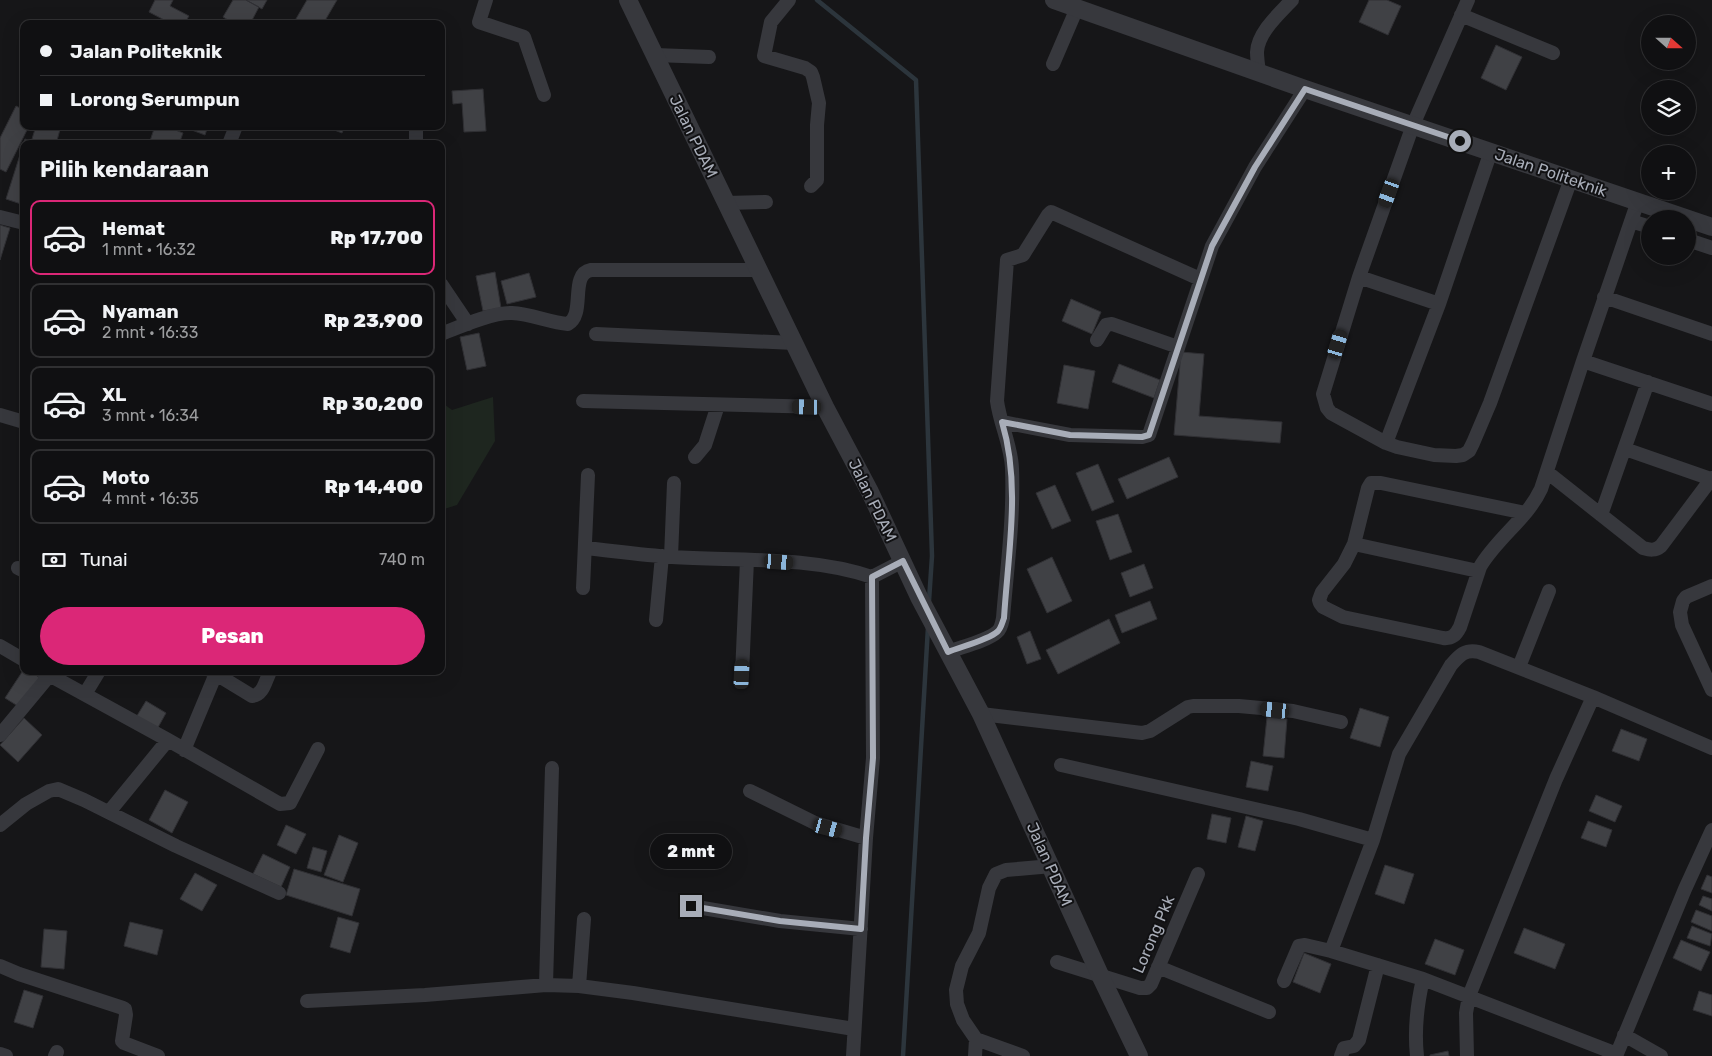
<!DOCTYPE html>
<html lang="id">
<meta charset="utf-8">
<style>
:root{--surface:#101012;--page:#19191b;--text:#f1f3f6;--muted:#9c9d9f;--line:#303032;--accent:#db2777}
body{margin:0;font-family:Rubik,sans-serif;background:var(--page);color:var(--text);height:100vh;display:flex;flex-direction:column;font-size:19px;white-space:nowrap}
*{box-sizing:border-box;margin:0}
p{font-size:16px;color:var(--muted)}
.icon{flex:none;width:28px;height:28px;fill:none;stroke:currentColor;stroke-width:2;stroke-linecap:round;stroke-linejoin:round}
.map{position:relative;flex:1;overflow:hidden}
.panel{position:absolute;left:20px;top:140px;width:425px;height:535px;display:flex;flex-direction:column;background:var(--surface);border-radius:10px;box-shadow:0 5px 20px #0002,0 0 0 1px var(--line)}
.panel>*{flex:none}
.top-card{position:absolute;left:20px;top:20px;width:425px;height:110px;border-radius:10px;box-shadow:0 5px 20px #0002,0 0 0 1px var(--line);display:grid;align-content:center;height:110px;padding:0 20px;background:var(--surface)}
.needle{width:32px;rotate:111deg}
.buttons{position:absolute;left:1641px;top:15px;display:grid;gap:10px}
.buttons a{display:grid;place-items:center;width:55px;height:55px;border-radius:50%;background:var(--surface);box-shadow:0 5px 20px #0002,0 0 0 1px var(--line);font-size:25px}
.end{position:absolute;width:22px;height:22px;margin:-11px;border:6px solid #a8adb8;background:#111;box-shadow:0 0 0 2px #111}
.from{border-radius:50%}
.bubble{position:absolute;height:35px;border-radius:18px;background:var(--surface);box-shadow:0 5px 20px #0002,0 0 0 1px var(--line);font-size:16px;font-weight:800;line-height:35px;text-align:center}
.car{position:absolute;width:15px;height:30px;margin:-15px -8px;border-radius:6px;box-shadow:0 0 4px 1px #0007;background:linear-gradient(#222 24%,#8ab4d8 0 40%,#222 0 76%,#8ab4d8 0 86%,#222 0)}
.top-card b{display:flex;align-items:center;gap:18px;height:48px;font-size:19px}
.top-card b+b{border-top:1px solid var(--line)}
.top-card i{width:12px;height:12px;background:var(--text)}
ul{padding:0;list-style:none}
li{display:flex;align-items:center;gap:15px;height:75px;margin:0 10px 8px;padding:0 10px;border:2px solid var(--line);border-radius:10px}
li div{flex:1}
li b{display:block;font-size:19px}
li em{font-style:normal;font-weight:800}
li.selected{border-color:var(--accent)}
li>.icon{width:45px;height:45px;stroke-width:1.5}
h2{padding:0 20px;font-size:22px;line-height:60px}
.pay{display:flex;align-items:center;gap:12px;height:55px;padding:0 20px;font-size:19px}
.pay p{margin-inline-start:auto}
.cta{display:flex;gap:10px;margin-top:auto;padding:10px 20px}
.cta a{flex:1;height:58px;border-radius:30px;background:var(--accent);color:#fff;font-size:20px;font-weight:800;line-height:58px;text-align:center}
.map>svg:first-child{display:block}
.green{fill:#1e261f}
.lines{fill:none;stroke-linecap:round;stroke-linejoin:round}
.stream{stroke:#2c353c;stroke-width:4.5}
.building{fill:#404145;stroke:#303034}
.minor{stroke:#37383d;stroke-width:14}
.tertiary{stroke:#37383d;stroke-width:18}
.route{stroke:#a8adb8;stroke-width:6}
.labels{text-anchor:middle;stroke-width:4;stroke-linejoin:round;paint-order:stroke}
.street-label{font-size:16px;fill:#a8adb8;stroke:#111113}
</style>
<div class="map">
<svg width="1712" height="1056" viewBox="0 0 1712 1056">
<rect width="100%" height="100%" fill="#161618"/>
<path class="green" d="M493,397l2,44 -38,64 -16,5v-108l11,8z"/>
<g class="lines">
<path class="stream" d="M817,0l99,80 16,476 -3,45
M903,1056l25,-429"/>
</g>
<path class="building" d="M155,0h18l-3,6 19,10 -5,8h-12l-23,-12z
M233,0h13l13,7 -9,17h-24l2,-4 -5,-3z
M246,0h21l-5,9z
M307,0h30l-14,24h-30z
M1369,0h18l14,6 -13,29 -29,-13z
M1496,45l26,12 -16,33 -25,-12z
M483,89l3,42 -22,1 -2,-29 -9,1 -1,-13z
M16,106l8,4v16h5l-23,46 -6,-3v-31z
M36,126h25l-5,18h-6l-18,-5z
M155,126h10l18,7 -4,11h-30z
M181,126h27l-3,9z
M324,126h21l-3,7z
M25,139l13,5h-14v61l-18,-6z
M0,225l10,3 -10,32z
M495,272l6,36 -18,3 -7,-35z
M529,273l7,24 -29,7 -6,-23z
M1071,299l30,13 -9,22 -30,-13z
M479,333l7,33 -19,4 -7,-33z
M1181,352l23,2 -5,62 83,6 -2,21 -106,-8z
M1119,364l41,16 -6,18 -42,-16z
M1064,365l31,6 -7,38 -31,-6z
M1169,457l9,20 -51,22 -9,-20z
M1098,464l16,38 -22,9 -16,-38z
M1055,485l16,36 -19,8 -16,-36z
M1118,514l14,38 -22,8 -14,-39z
M1052,557l20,44 -25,12 -20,-44z
M1144,564l9,24 -23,9 -9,-24z
M1150,601l7,18 -35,14 -7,-18z
M1109,619l11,24 -62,31 -12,-24z
M1030,631l11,28 -14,5 -10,-27z
M24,669v2h6l10,7 -19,30 -16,-10z
M146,701l20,12 -10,18 -21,-12z
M1360,708l29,9 -9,30 -30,-9z
M1267,717l20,2 -3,39 -21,-2z
M24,718l18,17 -24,27 -18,-17z
M1621,729l26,10 -8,22 -27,-10z
M1251,761l22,5 -5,25 -22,-4z
M165,790l23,12 -16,31 -23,-13z
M1596,795l26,11 -7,16 -26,-11z
M1212,814l19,4 -5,25 -19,-4z
M1246,816l17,5 -8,30 -17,-4z
M1588,821l24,9 -6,17 -25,-9z
M286,825l20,9 -10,20 -19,-9z
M339,835l19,8 -15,39 -19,-7z
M313,847l14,4 -6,21 -14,-4z
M263,854l27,13 -9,20 -28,-13z
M1385,865l29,9 -10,30 -29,-10z
M294,869l66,20 -8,27 -66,-21z
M195,873l22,12 -15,26 -22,-12z
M1707,875l5,2v16l-11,-4z
M1703,896l9,3v12l-13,-6z
M1696,910l16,6v15l-21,-9z
M338,917l21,6 -9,30 -20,-6z
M130,922l33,8 -6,25 -33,-9z
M1692,926l20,8 -2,12 -23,-8z
M1524,928l41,16 -10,25 -41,-16z
M44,929l23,2 -3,38 -23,-2z
M1435,939l29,11 -9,25 -30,-11z
M1681,940l29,12 -9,19 -28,-13z
M1304,953l27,11 -11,29 -27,-11z
M24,990l19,6 -10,32 -19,-6z
M1699,991l13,4v21l-19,-6z
M1448,1051l1,5h-19v-1z"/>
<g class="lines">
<path class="minor" d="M486,0l-7,22 45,15 20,58
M789,0l-18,22 -7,34 41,12 6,4 2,5 6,26 -2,22v55l-6,6
M1468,0l-55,125 -54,152 -36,117 4,14 4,5 55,30 11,4 37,8 22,1 7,-1 6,-4 4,-8 17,-40 81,-224
M1461,15l92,38
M655,55l54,2
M1053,64l24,-56
M1259,72c-1,-7 -2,-14 -2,-20 1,-20 23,-39 35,-52
M229,144l7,-18
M416,144v-18
M726,203l40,-1
M0,217l24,6
M1631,221l19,6
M1688,240l24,8
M1359,277l80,27
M441,284l27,40
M1604,297l108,37
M441,334c18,-7 52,-22 71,-21 19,1 37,9 56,11 18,-10 1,-50 23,-54h167
M596,334l198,9
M1097,340l9,-15 6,-1 66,23
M1583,361l129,43
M583,401l242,6
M0,415l24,7
M1002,422l68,13 72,2 7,-2 63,-189 43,-79 50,-78
M1386,443l53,-139 52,-153
M1625,449l86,30
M695,457l10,-12 13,-40
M1547,472l96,76c7,2 12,3 18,-2l51,-68
M1525,513l-144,-30h-10l-3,5 -14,56 -10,20 -22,28 -3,8 1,3 3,4 20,10 100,21c9,1 13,-3 17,-11l20,-60c17,-29 47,-48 61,-78l42,-128 55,-160
M1601,515l47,-133
M1354,544l124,27
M585,548c29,3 58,7 87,9 64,4 139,-1 200,20
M671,557l3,-74
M18,568l6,3
M1712,586l-26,11 -3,4 -3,11 2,13 30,65
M583,588l5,-113
M656,620l6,-64
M0,646l24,14
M948,652c13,-5 39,-11 49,-20 4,-3 5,-9 6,-14 4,-50 11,-100 9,-150 -1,-23 -12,-44 -15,-67l10,-141 16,-5 25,-40 3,-3 149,67
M1519,667l30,-76
M42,671l126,69 112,64 10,-1 28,-54
M211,671l41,25c11,-1 13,-14 17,-22
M742,674l5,-114
M85,694l14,-23
M1593,697l-114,-45c-14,-3 -19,3 -28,13l-52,89 -26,86 -42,111 92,28 194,75
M981,714l161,19 8,-2 38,-24 5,-1h46l54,5 48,11
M0,735l49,-59
M184,750l33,-79
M1061,765l238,54 74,21
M750,791l65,32 51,15
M109,812l59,-72
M0,825l26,-21 23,-13 9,-2 26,11 92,46 103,47
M691,906l89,15 81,8
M1057,962l83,26h7l4,-4 47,-110
M0,966l19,8 104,34 2,1 1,6 -4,26 2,2 34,13
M1158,967l111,45
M1284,981l15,-35 6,-1 26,6
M546,985l6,-217
M579,986l5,-67
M307,1001l118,-6 121,-10 33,1 54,7 221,36
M1624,1035l37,21
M976,1039l-13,-19 -6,-16 -1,-14 6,-24 17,-33 10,-45 7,-14 10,-4 46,-4
M0,1054l6,2
M55,1056l2,-4
M853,1056l13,-218 7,-80 -1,-181 31,-16
M975,1056l1,-17 47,17
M1341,1056l3,-8 10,-2 5,-6 19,-75
M1417,1056c-3,-27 0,-51 6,-77
M1467,1056l-1,-43 3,-17 87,-217 37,-82 119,51
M1616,1056l69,-167 27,-59"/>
<path class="tertiary" d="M628,0l197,407 45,85 49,105 62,117 119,261 39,81
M1054,0l251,89 407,138"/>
</g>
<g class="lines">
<path class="route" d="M691,906l89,15 81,8 5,-91 7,-80 -1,-181 31,-16 45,91c12,-5 40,-12 49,-20 4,-3 5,-9 7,-14 4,-65 17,-133 -2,-196l68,13 72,2 7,-2 63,-189 43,-79 50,-78 155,52"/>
</g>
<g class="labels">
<g class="street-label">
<text transform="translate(694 136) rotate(64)" y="6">Jalan PDAM</text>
<text transform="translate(1551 172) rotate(19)" y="6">Jalan Politeknik</text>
<text transform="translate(873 500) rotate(64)" y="6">Jalan PDAM</text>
<text transform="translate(1050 864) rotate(66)" y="6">Jalan PDAM</text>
<text transform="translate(1153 934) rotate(-67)" y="6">Lorong Pkk</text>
</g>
</g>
</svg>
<div class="buttons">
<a><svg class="needle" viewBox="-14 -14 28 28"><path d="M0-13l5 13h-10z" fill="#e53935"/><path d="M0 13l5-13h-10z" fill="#9c9d9f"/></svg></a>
<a><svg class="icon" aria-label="layers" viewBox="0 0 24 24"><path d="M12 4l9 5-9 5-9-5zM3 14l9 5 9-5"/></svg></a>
<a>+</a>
<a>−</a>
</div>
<i class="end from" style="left:1460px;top:141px"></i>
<i class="end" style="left:691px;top:906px"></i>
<div class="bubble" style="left:650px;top:834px;width:82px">2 mnt</div>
<i class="car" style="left:1389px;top:193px;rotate:200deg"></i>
<i class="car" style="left:1338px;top:344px;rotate:17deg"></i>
<i class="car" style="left:807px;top:407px;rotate:271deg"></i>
<i class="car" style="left:779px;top:562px;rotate:94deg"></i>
<i class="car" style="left:742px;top:674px;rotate:3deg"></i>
<i class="car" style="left:1275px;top:710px;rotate:276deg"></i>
<i class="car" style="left:828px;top:828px;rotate:105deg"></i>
<div class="top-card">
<b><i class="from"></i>Jalan Politeknik</b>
<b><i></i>Lorong Serumpun</b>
</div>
<section class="panel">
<h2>Pilih kendaraan</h2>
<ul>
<li class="selected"><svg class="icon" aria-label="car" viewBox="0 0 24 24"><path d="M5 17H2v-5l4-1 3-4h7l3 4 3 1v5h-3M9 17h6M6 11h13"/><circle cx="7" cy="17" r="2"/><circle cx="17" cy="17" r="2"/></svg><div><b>Hemat</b><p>1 mnt · 16:32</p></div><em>Rp 17,700</em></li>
<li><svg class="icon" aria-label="car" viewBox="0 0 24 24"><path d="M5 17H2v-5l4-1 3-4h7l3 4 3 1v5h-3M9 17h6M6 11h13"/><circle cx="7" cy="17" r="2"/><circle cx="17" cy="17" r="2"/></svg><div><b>Nyaman</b><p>2 mnt · 16:33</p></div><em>Rp 23,900</em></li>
<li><svg class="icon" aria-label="car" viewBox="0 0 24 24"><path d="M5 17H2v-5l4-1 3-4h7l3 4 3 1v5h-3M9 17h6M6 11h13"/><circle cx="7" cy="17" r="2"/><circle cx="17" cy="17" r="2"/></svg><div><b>XL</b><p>3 mnt · 16:34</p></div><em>Rp 30,200</em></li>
<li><svg class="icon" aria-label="car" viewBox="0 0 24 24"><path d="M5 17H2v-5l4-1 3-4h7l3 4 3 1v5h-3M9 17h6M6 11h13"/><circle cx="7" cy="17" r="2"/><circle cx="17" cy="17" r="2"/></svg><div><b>Moto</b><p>4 mnt · 16:35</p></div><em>Rp 14,400</em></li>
</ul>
<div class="pay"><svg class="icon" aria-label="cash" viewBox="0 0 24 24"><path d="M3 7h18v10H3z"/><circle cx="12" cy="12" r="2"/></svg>Tunai<p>740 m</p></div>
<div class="cta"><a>Pesan</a></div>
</section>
</div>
